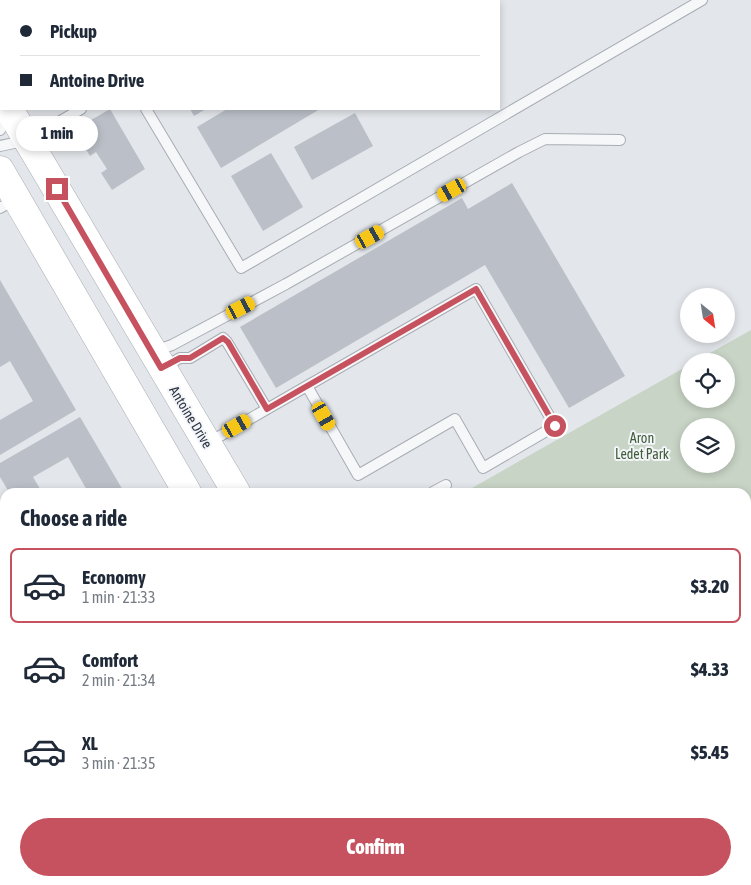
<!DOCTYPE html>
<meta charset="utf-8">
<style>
:root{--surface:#fff;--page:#f2f2f3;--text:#1f2937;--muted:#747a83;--line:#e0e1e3;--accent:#c6515f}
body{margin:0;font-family:"Asap Condensed",sans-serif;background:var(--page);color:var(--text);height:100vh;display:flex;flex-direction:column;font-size:19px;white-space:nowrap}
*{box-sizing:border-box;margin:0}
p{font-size:16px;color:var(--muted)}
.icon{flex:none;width:28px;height:28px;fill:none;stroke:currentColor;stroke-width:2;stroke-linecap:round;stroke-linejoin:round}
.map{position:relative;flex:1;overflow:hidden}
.details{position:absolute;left:0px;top:488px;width:751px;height:398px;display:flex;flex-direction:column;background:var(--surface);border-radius:15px 15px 0 0;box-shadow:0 2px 8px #0003}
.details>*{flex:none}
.banner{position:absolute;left:0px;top:0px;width:500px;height:110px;box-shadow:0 2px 8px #0003;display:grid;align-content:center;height:110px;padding:0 20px;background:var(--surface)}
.needle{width:32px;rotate:150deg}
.buttons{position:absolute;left:680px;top:288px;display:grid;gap:10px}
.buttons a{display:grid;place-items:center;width:55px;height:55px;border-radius:50%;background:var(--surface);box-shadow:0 2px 8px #0003;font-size:25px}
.end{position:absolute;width:22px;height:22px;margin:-11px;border:6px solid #c6515f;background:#fff;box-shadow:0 0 0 2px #fff}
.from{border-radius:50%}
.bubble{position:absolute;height:35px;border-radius:18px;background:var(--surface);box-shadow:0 2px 8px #0003;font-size:16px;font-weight:800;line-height:35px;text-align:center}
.car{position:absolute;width:15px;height:30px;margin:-15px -8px;border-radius:6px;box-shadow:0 0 4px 1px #0007;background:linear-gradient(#f5c518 24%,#345 0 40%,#f5c518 0 76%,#345 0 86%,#f5c518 0)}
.banner b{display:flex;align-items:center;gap:18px;height:48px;font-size:19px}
.banner b+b{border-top:1px solid var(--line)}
.banner i{width:12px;height:12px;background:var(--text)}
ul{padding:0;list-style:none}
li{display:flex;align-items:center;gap:15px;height:75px;margin:0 10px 8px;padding:0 10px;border:2px solid transparent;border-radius:8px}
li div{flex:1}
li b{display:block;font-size:19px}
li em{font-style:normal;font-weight:800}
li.selected{border-color:var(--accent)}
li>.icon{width:45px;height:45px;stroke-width:1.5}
h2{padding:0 20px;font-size:22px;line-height:60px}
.primary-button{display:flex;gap:10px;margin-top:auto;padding:10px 20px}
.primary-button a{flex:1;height:58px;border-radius:30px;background:var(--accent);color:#fff;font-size:20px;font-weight:800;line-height:58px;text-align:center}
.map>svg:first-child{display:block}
.green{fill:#c8d4c5;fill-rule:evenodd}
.building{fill:#bbbfc7}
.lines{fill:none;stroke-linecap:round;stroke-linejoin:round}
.service-casing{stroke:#a8adb4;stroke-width:12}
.minor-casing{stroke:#a8adb4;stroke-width:22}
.secondary-casing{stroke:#a8adb4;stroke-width:29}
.service{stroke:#f6f7f9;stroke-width:10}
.minor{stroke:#f6f7f9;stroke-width:20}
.secondary{stroke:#fff;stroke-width:28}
.route{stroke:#c6515f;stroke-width:6}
.labels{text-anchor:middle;stroke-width:4;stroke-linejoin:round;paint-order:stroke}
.street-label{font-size:14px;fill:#2c3342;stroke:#f3f5f8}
.park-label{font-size:14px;fill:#3f5d3a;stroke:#f3f5f8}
</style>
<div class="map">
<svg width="751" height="885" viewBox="0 0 751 885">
<rect width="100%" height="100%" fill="#e3e6ea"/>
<path class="green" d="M751,330v268l-5,2v-108h-281l224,-127v34h37v-38h-30zM689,426h37v38h-37z"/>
<path class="building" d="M110,109l35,60 -33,21 -11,-17 6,-4 -11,-17 -6,4 -16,-26z
M190,109h16l-12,7z
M227,109h93l-99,59 -24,-41z
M355,113l18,33 -61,34 -18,-33z
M271,153l32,54 -40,24 -32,-55z
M512,183l113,193 -56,32 -84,-143 -209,123 -36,-61 222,-129 6,11z
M0,280l76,130 -76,45v-35l33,-19 -23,-40 -10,6z
M80,417l44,75h-36l-20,-35 -35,20 9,15h-33l-9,-15v-14z
M0,583l5,9v62l-5,-9z
M751,601v190l-3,-4 -2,1v-184z
M5,668v29l-5,3v-29z
M307,880h45l3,5h-45z
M573,880h15l-9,5h-3z"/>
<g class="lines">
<defs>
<path id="service" d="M82,0v1
M146,109l95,159 461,-268
M0,130l10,-15
M0,146l28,-6 53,-31
M0,208l16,-9
M155,351l17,-6 114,-61 233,-132 26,-13 75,1
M164,367l16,-9h10l33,-20 4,4 40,67 -59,34
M267,409l40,-23 51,89 97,-56 28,49 72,-42 -79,-137 -169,97
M433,492l13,-7
M746,850l5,-3
M530,880l3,5
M684,885l9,-5"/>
<path id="minor" d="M0,782l5,-3"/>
<path id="secondary" d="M9,109l227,383
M0,170l187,322
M415,880l3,5
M466,880l3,5"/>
</defs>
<use href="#service" class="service-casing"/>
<use href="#minor" class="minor-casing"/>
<use href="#secondary" class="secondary-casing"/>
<use href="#service" class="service"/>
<use href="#minor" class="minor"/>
<use href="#secondary" class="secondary"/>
</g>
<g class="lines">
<path class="route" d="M57,189l104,179 19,-10h10l33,-20 5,4 39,67 209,-120 79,137"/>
</g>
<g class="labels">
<g class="street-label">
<text transform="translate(191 417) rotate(59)" y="5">Antoine Drive</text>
</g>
<g class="park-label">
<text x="642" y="443">Aron<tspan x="642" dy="16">Ledet Park</tspan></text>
</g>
</g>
</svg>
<div class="buttons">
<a><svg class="needle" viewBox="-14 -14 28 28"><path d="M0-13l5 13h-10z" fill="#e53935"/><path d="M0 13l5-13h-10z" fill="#747a83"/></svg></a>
<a><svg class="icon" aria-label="locate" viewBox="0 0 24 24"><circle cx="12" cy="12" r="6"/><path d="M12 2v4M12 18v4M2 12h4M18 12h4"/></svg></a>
<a><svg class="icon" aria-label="layers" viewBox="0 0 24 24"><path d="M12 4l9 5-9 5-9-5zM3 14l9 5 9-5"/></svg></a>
</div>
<i class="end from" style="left:555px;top:426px"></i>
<i class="end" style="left:57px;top:189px"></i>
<div class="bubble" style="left:16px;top:116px;width:82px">1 min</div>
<i class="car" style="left:452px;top:190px;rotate:241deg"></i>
<i class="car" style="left:370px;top:237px;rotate:61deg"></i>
<i class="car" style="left:241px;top:308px;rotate:63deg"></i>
<i class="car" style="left:324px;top:416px;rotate:150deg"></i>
<i class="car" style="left:237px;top:426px;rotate:60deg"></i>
<div class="banner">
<b><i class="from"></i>Pickup</b>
<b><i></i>Antoine Drive</b>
</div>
<section class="details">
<h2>Choose a ride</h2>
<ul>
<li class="selected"><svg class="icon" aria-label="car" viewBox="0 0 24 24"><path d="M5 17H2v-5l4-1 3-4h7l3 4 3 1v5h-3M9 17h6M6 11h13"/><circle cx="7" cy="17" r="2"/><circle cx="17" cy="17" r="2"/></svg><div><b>Economy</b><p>1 min · 21:33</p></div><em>$3.20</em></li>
<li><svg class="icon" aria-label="car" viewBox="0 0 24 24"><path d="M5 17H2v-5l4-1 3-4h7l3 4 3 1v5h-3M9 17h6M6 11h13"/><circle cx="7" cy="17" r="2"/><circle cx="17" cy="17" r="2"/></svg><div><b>Comfort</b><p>2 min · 21:34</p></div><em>$4.33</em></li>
<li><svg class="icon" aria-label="car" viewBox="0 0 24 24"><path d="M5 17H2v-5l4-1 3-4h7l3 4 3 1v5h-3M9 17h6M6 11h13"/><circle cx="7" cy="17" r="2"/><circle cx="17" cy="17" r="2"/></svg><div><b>XL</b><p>3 min · 21:35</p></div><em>$5.45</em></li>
</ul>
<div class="primary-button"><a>Confirm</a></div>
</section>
</div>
